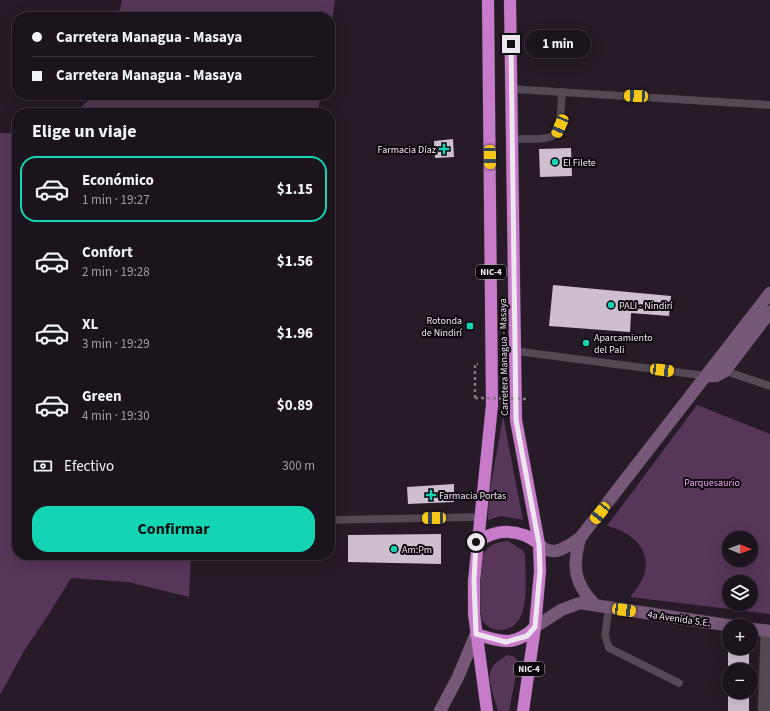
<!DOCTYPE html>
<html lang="es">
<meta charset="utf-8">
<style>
:root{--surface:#1c141c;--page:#251d25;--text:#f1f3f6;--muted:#a09ea3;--line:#3a333b;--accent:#14d5b3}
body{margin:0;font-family:"Source Sans 3",sans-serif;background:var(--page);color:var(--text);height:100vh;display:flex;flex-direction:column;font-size:15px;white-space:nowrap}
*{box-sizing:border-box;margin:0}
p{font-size:13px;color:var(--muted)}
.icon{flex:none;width:22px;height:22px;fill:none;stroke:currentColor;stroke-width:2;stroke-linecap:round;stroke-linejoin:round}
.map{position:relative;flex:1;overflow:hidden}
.drawer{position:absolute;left:12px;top:108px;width:323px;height:452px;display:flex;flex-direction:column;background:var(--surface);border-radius:16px;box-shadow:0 4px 16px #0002,0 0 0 1px var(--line)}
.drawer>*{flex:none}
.guide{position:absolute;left:12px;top:12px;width:323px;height:88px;border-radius:16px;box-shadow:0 4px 16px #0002,0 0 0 1px var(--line);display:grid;align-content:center;height:88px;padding:0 20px;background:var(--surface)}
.needle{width:26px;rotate:91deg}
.fabs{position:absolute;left:722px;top:531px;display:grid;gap:8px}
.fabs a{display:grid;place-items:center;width:36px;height:36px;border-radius:50%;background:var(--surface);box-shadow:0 4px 16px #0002,0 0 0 1px var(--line);font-size:20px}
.end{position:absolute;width:18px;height:18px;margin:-9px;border:5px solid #efe7ef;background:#111;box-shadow:0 0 0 2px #111}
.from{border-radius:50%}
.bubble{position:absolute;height:28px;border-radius:14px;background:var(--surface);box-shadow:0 4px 16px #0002,0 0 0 1px var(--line);font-size:13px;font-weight:700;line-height:28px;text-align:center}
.car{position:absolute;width:12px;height:24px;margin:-12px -6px;border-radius:5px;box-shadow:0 0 3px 1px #0007;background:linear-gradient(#f5c518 24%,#345 0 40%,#f5c518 0 76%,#345 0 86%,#f5c518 0)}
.guide b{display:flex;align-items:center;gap:14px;height:38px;font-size:15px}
.guide b+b{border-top:1px solid var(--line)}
.guide i{width:10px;height:10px;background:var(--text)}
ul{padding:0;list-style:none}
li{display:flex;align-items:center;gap:12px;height:66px;margin:0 8px 6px;padding:0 12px;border:2px solid transparent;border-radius:16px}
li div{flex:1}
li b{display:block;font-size:15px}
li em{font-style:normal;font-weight:700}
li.active{border-color:var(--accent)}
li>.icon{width:36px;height:36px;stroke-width:1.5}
h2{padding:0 20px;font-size:18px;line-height:48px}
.pay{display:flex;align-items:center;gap:10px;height:44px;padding:0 20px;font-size:15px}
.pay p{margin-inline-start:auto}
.action{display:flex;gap:8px;margin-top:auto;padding:8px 20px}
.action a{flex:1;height:46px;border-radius:16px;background:var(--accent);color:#111;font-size:16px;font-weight:700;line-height:46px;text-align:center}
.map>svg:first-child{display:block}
.green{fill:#58365a;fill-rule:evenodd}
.building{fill:#cdbfce}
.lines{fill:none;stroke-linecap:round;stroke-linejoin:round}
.lane-casing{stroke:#403840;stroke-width:8}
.street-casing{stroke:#403840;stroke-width:13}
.secondary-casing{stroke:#403840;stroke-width:13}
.highway-casing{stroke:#403840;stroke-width:13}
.path{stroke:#827882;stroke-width:2.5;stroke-dasharray:3 3;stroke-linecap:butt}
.lane{stroke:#554956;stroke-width:7}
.street{stroke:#554956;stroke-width:12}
.secondary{stroke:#785879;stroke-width:12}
.highway{stroke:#c87bcb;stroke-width:12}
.path-bridge{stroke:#827882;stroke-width:2.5;stroke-dasharray:3 3;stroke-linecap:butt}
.route{stroke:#efe7ef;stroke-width:5}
.poi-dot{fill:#14d5b3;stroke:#0c070c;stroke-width:1.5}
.labels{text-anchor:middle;stroke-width:4;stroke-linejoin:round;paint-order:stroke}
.shield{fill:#0c070c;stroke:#aba4ab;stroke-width:1}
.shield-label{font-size:9px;font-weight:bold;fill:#efe7ef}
.poi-label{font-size:10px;fill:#efe7ef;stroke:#0c070c;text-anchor:start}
.street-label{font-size:10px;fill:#efe7ef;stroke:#0c070c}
.park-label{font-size:10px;fill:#f6a5f9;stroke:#0c070c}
</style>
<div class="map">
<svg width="770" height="711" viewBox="0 0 770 711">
<rect width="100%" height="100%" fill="#261b26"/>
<path class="green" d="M122,0h213l-5,37v-20h-212z
M94,95h227l-4,18h-242z
M0,133h17v422h174l-2,42 -61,-15 -57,-4 -22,36 -25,37 -24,44z
M697,405l73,29v180l-140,-17c29,-31 16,-61 -23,-71zM729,538h22v22h-22zM729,582h22v22h-22z
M503,416l20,104 -22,-4 -13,4 1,-25z
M508,541l14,9 3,5c0,24 8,74 -25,75 -8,0 -14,-4 -18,-10 -3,-6 -2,-62 2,-67 5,-9 14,-11 24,-12z
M507,655l6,1 4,4 1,5 -9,46h-11c-3,-13 -14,-34 -4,-46 3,-4 9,-7 13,-10z"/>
<path class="building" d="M453,139l1,18 -19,1 -1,-17z
M571,148l1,28 -32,1 -1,-28z
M553,285l118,11 -2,20 -38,-3 -1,19 -81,-6z
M454,484v18l-46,2 -1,-17z
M441,534v30l-93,-2v-27z
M728,648h21v22h-21z
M728,692h21v19h-21z"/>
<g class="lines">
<defs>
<path id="lane" d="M511,89l259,16
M512,139c50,0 47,3 50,-47
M515,351l192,25
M725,371l45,15
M330,520l149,-3
M609,607l-4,28 4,13 70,35"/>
<path id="street" d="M764,711l3,-80"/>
<path id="secondary" d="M707,376h9l9,-5 45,-59
M580,538c-8,29 -6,45 15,67
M539,544c14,15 27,3 41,-6l190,-245
M535,627l26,-17 19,-7 153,23
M751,629l19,2
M440,711l18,-34 18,-43"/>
<path id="highway" d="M510,0l6,420 23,124 1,27 -5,56 -12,84
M476,543c20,-15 44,-15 63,1
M476,634c24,8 40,13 59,-7
M487,711l-13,-97v-33l18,-176 -4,-405"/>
</defs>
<use href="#lane" class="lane-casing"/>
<use href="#street" class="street-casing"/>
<use href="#secondary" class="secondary-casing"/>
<use href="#highway" class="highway-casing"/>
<path class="path" d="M475,398v-34h3"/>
<use href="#lane" class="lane"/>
<use href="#street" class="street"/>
<use href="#secondary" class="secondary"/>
<use href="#highway" class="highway"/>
<path class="path-bridge" d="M475,398l54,1"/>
</g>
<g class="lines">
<path class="route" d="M476,542l-2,39 2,53 30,8 21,-6 8,-9 5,-56 -1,-27 -23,-124 -5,-376"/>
</g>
<g class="poi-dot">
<path d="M442 143h4v4h4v4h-4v4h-4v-4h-4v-4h4z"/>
<circle cx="555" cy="162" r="4"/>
<circle cx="611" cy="305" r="4"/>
<rect x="466" y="322" width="8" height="8" rx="2"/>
<circle cx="586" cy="343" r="4"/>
<path d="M429 489h4v4h4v4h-4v4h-4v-4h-4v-4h4z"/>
<circle cx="394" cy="549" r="4"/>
</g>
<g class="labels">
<g class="shield">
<rect x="476" y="265" width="30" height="14" rx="3"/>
<rect x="514" y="662" width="30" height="14" rx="3"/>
</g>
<g class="shield-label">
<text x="491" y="275">NIC-4</text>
<text x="529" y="672">NIC-4</text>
</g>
<g class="poi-label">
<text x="436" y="153" text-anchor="end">Farmacia Díaz</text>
<text x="563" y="166">El Filete</text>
<text x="619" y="309">PALI - Nindirí</text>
<text x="462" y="324" text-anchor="end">Rotonda<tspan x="462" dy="12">de Nindirí</tspan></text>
<text x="594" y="341">Aparcamiento<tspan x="594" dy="12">del Pali</tspan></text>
<text x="439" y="499">Farmacia Portas</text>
<text x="402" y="553">Am:Pm</text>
</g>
<g class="street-label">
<text transform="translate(503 357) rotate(-91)" y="4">Carretera Managua - Masaya</text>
<text transform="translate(679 618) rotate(8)" y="4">4a Avenida S.E.</text>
</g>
<g class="park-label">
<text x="712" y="486">Parquesaurio</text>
</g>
</g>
</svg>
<div class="fabs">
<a><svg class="needle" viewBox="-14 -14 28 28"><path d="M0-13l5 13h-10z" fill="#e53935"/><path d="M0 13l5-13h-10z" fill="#a09ea3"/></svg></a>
<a><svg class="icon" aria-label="layers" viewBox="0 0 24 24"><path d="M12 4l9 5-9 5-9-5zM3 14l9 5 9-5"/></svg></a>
<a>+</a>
<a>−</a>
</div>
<i class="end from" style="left:476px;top:542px"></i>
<i class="end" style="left:511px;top:44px"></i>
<div class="bubble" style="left:525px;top:30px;width:66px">1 min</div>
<i class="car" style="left:636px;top:96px;rotate:273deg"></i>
<i class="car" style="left:560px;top:126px;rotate:203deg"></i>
<i class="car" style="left:490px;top:157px;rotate:179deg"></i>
<i class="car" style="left:662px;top:370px;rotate:97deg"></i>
<i class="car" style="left:600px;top:513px;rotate:218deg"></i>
<i class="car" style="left:434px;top:518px;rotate:269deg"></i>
<i class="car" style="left:624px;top:610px;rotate:98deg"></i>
<div class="guide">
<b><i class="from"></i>Carretera Managua - Masaya</b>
<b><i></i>Carretera Managua - Masaya</b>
</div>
<section class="drawer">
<h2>Elige un viaje</h2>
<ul>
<li class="active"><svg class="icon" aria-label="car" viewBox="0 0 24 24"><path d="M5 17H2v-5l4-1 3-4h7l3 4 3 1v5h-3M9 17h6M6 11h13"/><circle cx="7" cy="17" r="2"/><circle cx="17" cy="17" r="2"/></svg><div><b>Económico</b><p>1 min · 19:27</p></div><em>$1.15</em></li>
<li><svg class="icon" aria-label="car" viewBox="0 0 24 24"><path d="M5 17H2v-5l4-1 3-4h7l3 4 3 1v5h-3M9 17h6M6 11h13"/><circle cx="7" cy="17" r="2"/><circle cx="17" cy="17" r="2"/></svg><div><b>Confort</b><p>2 min · 19:28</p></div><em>$1.56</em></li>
<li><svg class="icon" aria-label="car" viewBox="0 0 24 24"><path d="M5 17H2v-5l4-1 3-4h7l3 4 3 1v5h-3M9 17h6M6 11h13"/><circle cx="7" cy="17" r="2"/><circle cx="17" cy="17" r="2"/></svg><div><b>XL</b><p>3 min · 19:29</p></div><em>$1.96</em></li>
<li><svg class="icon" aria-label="car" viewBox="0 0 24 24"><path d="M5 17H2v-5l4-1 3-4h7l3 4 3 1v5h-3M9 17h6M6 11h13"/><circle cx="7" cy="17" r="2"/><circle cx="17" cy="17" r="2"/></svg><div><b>Green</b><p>4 min · 19:30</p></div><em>$0.89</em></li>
</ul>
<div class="pay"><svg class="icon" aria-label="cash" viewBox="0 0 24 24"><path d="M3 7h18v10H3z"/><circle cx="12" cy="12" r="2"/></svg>Efectivo<p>300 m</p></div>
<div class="action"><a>Confirmar</a></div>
</section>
</div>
